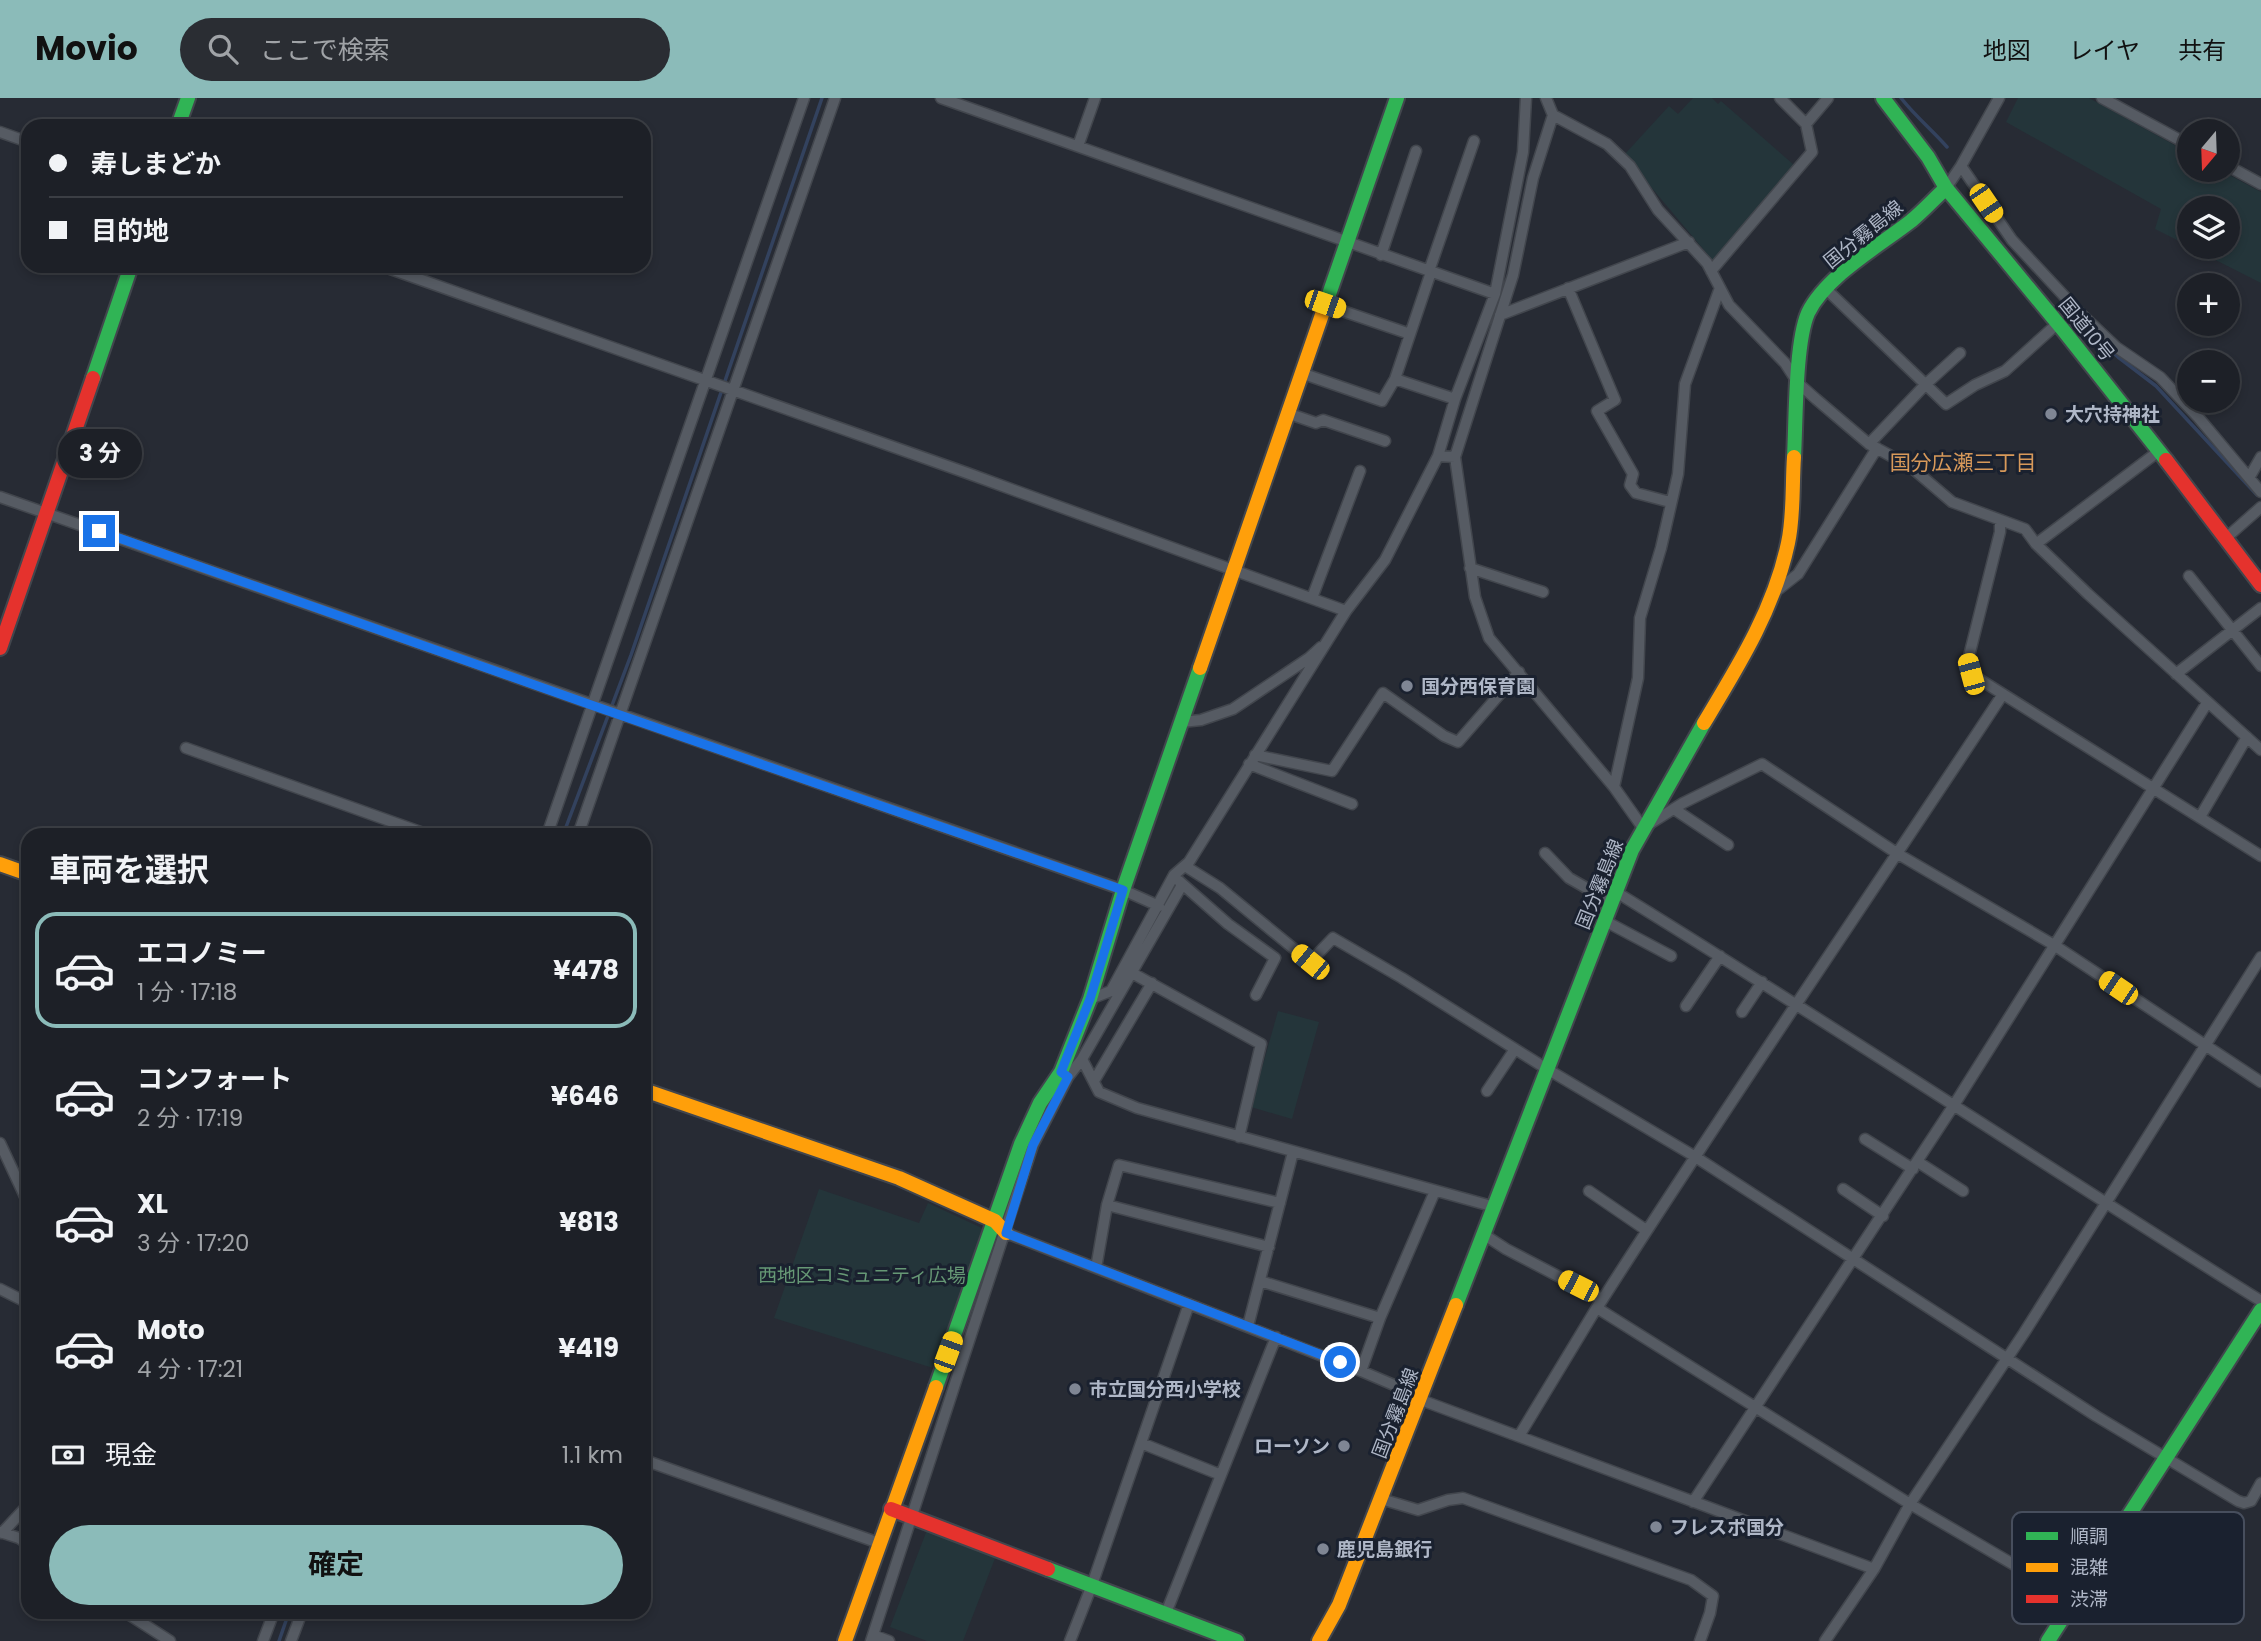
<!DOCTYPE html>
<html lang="ja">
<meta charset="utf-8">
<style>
:root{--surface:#1d2027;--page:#2a2d33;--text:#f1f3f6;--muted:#a0a3a7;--line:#3b3e44;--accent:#8bbbb9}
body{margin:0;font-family:Poppins,"Noto Sans JP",sans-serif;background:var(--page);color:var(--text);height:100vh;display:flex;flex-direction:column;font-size:26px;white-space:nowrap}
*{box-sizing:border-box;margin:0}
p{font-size:23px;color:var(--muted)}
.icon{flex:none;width:38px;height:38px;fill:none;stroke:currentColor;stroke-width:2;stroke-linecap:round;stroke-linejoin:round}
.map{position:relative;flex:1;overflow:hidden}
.sheet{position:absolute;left:21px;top:730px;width:630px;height:791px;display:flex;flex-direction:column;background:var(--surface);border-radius:21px;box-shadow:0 4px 10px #0003,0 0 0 2px var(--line)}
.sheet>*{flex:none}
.top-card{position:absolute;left:21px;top:21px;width:630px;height:154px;border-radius:21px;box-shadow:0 4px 10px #0003,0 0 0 2px var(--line);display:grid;align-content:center;height:154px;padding:0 28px;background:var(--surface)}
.needle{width:46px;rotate:199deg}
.controls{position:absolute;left:2177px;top:21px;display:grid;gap:14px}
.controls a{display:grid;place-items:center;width:63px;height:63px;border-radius:50%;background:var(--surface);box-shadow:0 4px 10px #0003,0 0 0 2px var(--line);font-size:35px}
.end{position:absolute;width:32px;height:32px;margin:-16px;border:9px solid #1a73e8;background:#fff;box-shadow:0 0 0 4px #fff}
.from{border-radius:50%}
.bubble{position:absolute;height:49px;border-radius:24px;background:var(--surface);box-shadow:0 4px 10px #0003,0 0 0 2px var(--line);font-size:23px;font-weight:700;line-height:49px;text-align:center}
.car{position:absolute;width:21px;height:42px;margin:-21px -10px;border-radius:9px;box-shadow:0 0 5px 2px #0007;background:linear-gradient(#f5c518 24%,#345 0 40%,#f5c518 0 76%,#345 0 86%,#f5c518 0)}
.top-card b{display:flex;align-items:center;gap:24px;height:66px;font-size:26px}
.top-card b+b{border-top:2px solid var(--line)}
.top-card i{width:18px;height:18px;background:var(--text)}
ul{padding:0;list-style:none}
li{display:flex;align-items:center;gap:21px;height:116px;margin:0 14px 10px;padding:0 14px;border:4px solid transparent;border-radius:21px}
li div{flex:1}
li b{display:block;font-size:26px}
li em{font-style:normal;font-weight:700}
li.on{border-color:var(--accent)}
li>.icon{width:63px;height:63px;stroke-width:1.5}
h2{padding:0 28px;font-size:32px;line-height:84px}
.pay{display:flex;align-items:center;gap:18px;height:77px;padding:0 28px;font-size:26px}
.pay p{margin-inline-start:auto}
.action{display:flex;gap:14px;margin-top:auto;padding:14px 28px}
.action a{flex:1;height:80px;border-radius:42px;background:var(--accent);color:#111;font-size:28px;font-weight:700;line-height:80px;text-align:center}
header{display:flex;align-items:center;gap:42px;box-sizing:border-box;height:98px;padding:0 35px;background:var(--accent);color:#111}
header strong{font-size:33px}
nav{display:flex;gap:38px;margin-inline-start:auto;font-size:24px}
.search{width:490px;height:63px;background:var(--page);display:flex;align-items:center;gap:18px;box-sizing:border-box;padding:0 24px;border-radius:38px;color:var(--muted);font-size:26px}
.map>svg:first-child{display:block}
.green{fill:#24353a}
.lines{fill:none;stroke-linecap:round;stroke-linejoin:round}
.stream{stroke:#33425e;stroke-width:3.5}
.street-casing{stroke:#42464d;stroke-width:13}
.fast-casing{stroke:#42464d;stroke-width:18}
.slow-casing{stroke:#42464d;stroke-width:18}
.jam-casing{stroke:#42464d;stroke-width:18}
.street{stroke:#565b63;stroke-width:10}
.fast{stroke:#30b455;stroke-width:14}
.slow{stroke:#ff9f0a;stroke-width:14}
.jam{stroke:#e5322d;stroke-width:14}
.route{stroke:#1a73e8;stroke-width:9}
.poi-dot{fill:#7f8694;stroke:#1a212f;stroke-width:2.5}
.labels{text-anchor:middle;stroke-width:6;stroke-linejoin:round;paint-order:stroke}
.street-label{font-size:19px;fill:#afb7c7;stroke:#1a212f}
.poi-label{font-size:19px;font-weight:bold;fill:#afb7c7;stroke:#1a212f;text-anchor:start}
.park-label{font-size:19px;fill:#669875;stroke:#1a212f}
.neighbourhood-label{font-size:21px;fill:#d7995a;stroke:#1a212f}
.key{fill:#1a212f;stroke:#474e5d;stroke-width:2}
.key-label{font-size:19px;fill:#afb7c7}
</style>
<header>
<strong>Movio</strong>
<div class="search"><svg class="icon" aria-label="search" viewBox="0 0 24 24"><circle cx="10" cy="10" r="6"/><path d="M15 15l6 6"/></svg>ここで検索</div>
<nav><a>地図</a><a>レイヤ</a><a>共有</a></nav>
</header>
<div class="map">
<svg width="2261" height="1543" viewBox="0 0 2261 1543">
<rect width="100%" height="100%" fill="#272b34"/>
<path class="green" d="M1693,0h19l6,6 3,-3 73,64 -80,97 -90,-107 45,-49 9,8z
M2018,0h71l100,55v17h31l41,22v91l-71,-36h38v-39h-39v38l-34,-17 6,-20 -155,-87z
M1278,913l41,11 -27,97 -41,-12z
M819,1091l100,34 9,-20 56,26 -51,139 -159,-50z
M930,1424l69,26 -36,93h-36l-37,-14z"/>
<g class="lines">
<path class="stream" d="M1901,0c14,18 31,32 46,49
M2064,211l54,48 38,29 101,109
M563,737l68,-180 191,-557
M279,1543l10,-29"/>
<defs>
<path id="street" d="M941,0l554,196 -40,105 -17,57
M1546,0l7,17 54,29 23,22 28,44 49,53 22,42 56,58 13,20 18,16 53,45 42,23 41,35 73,27 11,15 52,50 173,156
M1780,0l26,26 22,-26
M2102,0l87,47
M1553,17l-20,63 -20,97 -58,182 20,140 14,41 125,149 29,41 40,-25 79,-39 136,90 156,91 207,137
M0,34l28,10
M1078,48l17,-48
M1961,68l51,74 68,73 36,34 44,30 38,40 63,75
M2228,68l33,18
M1946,90l15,-22 38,-68
M1381,157l35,-104
M382,168l585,207 379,138
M1429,173l45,-130
M1711,173l101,-119 -6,-28
M1431,174l-36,107 60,20
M1568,190l47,112 -18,11 36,63 -3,11 6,8 34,9
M1826,191l120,115 29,-19 30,-14 52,-47
M1495,196l28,-142 3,-54
M1325,207l85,29
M1500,217l189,-73
M1301,275l81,28 13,-22
M1287,315l29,10 7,-3 62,21
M1869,346l57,-60 34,-31
M2249,380l12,-21
M0,399l1123,393 36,16
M2000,423v11l-32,128 3,14 290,182
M2226,440l35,-31
M2036,446l123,-93
M1470,470l73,24
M2189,478l72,90
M1775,494l23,-18 79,-126
M1312,500l48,-127
M2176,576l85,-66
M1182,624l19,-2 32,-11 76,-51 12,-11
M186,650l243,87
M1255,657l77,16 51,-78 61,43 14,6 61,-70
M1249,666l103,40
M1614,689l24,-109 2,-60 21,-70 17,-74 7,-90 35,-96
M1674,711l54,36
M2200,719l47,-80
M547,737l257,-737
M578,737l257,-737
M1545,755l24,25 42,24
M1185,768l35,22 90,74 23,-24 69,40 145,91 147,87 402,260 142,85 6,2 7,-2 10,-18
M1179,783l49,43 47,34 -19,37
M1616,794c217,133 429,274 645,409
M1605,823l66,35
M1132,875l129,71 -22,93
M1090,901l21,-8 63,-116 15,-13 157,-251 39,-51 53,-104 17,1
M1686,908l34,-50
M1742,914l20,-30
M1082,961l100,-174
M1094,983l58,-98
M1487,993l28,-42
M1865,1041l48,30
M0,1045l28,60
M1918,1064l45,29
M1843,1091l40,27
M1589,1093l57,39
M1107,1107l162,42
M28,1126v5
M1006,1135l355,138 47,20 13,9 453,169
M1483,1136l23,15 96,50 -83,137
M1096,1170l11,-63 12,-40 161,38
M1260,1183l120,37
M0,1191l28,14
M1597,1210c132,-207 271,-409 406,-614
M1597,1210l313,196 149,87 18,4
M1248,1228l45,-174
M1361,1273l19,-53 55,-127
M1141,1345l80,32
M644,1362l235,83
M1381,1401l37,11 30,-10 15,-2 228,82 22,16 -3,17 -10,28
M1693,1404l261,-397 253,-402
M0,1434l19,6 9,6
M2,1435l26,-28
M125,1514l45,29
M1166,1515l110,-276
M873,1537l16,6
M263,1543l11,-29
M291,1543l11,-29
M871,1543l162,-496 35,-68 14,-18 17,33 38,16 358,99
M1070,1543l22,-56 97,-281
M1825,1543l49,-72 36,-65 114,-171 237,-376"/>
<path id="fast" d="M1883,0l45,59 18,31 118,143 102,129
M178,28l10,-28
M1326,205l71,-205
M93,280l38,-112
M1794,359c2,-35 1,-114 14,-144 18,-37 71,-67 103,-92 12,-10 23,-22 35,-33
M1456,1207l176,-455 72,-127
M936,1289l85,-243 19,-41 21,-31 29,-73 33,-109 77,-222
M1048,1471l189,72
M2048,1543l213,-331"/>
<path id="slow" d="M1200,570l126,-365
M1704,625c35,-58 70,-114 84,-180 6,-27 4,-58 6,-86
M0,766l28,10
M644,992l255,88 96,43 11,12
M845,1543l91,-254
M1319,1543l20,-36 117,-300"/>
<path id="jam" d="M2166,362l95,125
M0,550l93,-270
M891,1411l157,60"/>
</defs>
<use href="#street" class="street-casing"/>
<use href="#fast" class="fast-casing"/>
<use href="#slow" class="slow-casing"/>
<use href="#jam" class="jam-casing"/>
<use href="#street" class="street"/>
<use href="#fast" class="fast"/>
<use href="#slow" class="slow"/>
<use href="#jam" class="jam"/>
</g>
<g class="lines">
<path class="route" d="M99,433l495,175 529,184 -33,109 -29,73 7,5 -35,68 -27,88 334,129"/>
</g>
<g class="poi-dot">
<circle cx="2051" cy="316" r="7"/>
<circle cx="1407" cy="588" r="7"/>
<circle cx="1075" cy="1291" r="7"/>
<circle cx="1344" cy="1348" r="7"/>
<circle cx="1656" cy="1429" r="7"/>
<circle cx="1323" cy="1451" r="7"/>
</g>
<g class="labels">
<g class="street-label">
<text transform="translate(1863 136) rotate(-39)" y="7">国分霧島線</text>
<text transform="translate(2087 231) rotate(51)" y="7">国道10号</text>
<text transform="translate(1599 786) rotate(-68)" y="7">国分霧島線</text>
<text transform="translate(1395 1315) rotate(-69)" y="7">国分霧島線</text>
</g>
<g class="poi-label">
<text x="2065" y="323">大穴持神社</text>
<text x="1421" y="595">国分西保育園</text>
<text x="1089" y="1298">市立国分西小学校</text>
<text x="1330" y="1355" text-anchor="end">ローソン</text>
<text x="1670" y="1436">フレスポ国分</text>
<text x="1337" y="1458">鹿児島銀行</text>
</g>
<g class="park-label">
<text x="862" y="1184">西地区コミュニティ広場</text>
</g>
<g class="neighbourhood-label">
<text x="1963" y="372">国分広瀬三丁目</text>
</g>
</g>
<rect x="2012" y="1414" width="232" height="112" rx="10" class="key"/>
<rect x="2026" y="1434" width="32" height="8" fill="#30b455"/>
<rect x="2026" y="1465" width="32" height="9" fill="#ff9f0a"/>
<rect x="2026" y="1497" width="32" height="8" fill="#e5322d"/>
<g class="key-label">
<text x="2070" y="1445">順調</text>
<text x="2070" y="1476">混雑</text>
<text x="2070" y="1508">渋滞</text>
</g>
</svg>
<div class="controls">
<a><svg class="needle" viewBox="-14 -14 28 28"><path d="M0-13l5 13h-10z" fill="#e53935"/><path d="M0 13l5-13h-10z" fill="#a0a3a7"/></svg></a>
<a><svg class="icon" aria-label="layers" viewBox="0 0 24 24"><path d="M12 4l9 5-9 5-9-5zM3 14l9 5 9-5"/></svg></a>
<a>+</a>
<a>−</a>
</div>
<i class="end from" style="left:1340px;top:1264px"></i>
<i class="end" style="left:99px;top:433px"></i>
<div class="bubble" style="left:58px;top:331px;width:84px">3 分</div>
<i class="car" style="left:1986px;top:105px;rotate:146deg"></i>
<i class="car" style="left:1325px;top:206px;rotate:109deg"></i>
<i class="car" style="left:1971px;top:576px;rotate:345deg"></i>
<i class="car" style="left:1310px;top:864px;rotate:309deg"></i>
<i class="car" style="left:2118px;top:890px;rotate:304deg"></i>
<i class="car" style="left:1578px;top:1188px;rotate:297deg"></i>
<i class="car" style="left:948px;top:1254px;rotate:20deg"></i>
<div class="top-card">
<b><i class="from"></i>寿しまどか</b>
<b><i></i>目的地</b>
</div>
<section class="sheet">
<h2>車両を選択</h2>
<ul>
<li class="on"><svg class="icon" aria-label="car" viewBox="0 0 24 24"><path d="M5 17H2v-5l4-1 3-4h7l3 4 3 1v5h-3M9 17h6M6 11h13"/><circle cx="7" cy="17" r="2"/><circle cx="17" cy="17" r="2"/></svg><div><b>エコノミー</b><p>1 分 · 17:18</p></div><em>¥478</em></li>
<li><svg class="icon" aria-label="car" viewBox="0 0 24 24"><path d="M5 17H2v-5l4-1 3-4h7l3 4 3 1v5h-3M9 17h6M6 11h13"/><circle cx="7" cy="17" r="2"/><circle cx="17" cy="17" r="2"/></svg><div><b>コンフォート</b><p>2 分 · 17:19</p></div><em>¥646</em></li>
<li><svg class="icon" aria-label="car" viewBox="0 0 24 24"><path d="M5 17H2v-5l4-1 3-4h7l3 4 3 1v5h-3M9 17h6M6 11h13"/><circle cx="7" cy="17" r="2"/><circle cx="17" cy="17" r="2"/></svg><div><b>XL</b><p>3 分 · 17:20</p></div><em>¥813</em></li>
<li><svg class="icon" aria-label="car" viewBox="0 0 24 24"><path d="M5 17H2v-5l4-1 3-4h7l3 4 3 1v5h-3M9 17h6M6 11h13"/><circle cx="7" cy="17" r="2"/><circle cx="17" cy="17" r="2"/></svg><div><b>Moto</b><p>4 分 · 17:21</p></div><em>¥419</em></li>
</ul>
<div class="pay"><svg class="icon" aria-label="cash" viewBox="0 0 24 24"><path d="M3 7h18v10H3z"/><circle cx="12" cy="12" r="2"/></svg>現金<p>1.1 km</p></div>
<div class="action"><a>確定</a></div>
</section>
</div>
